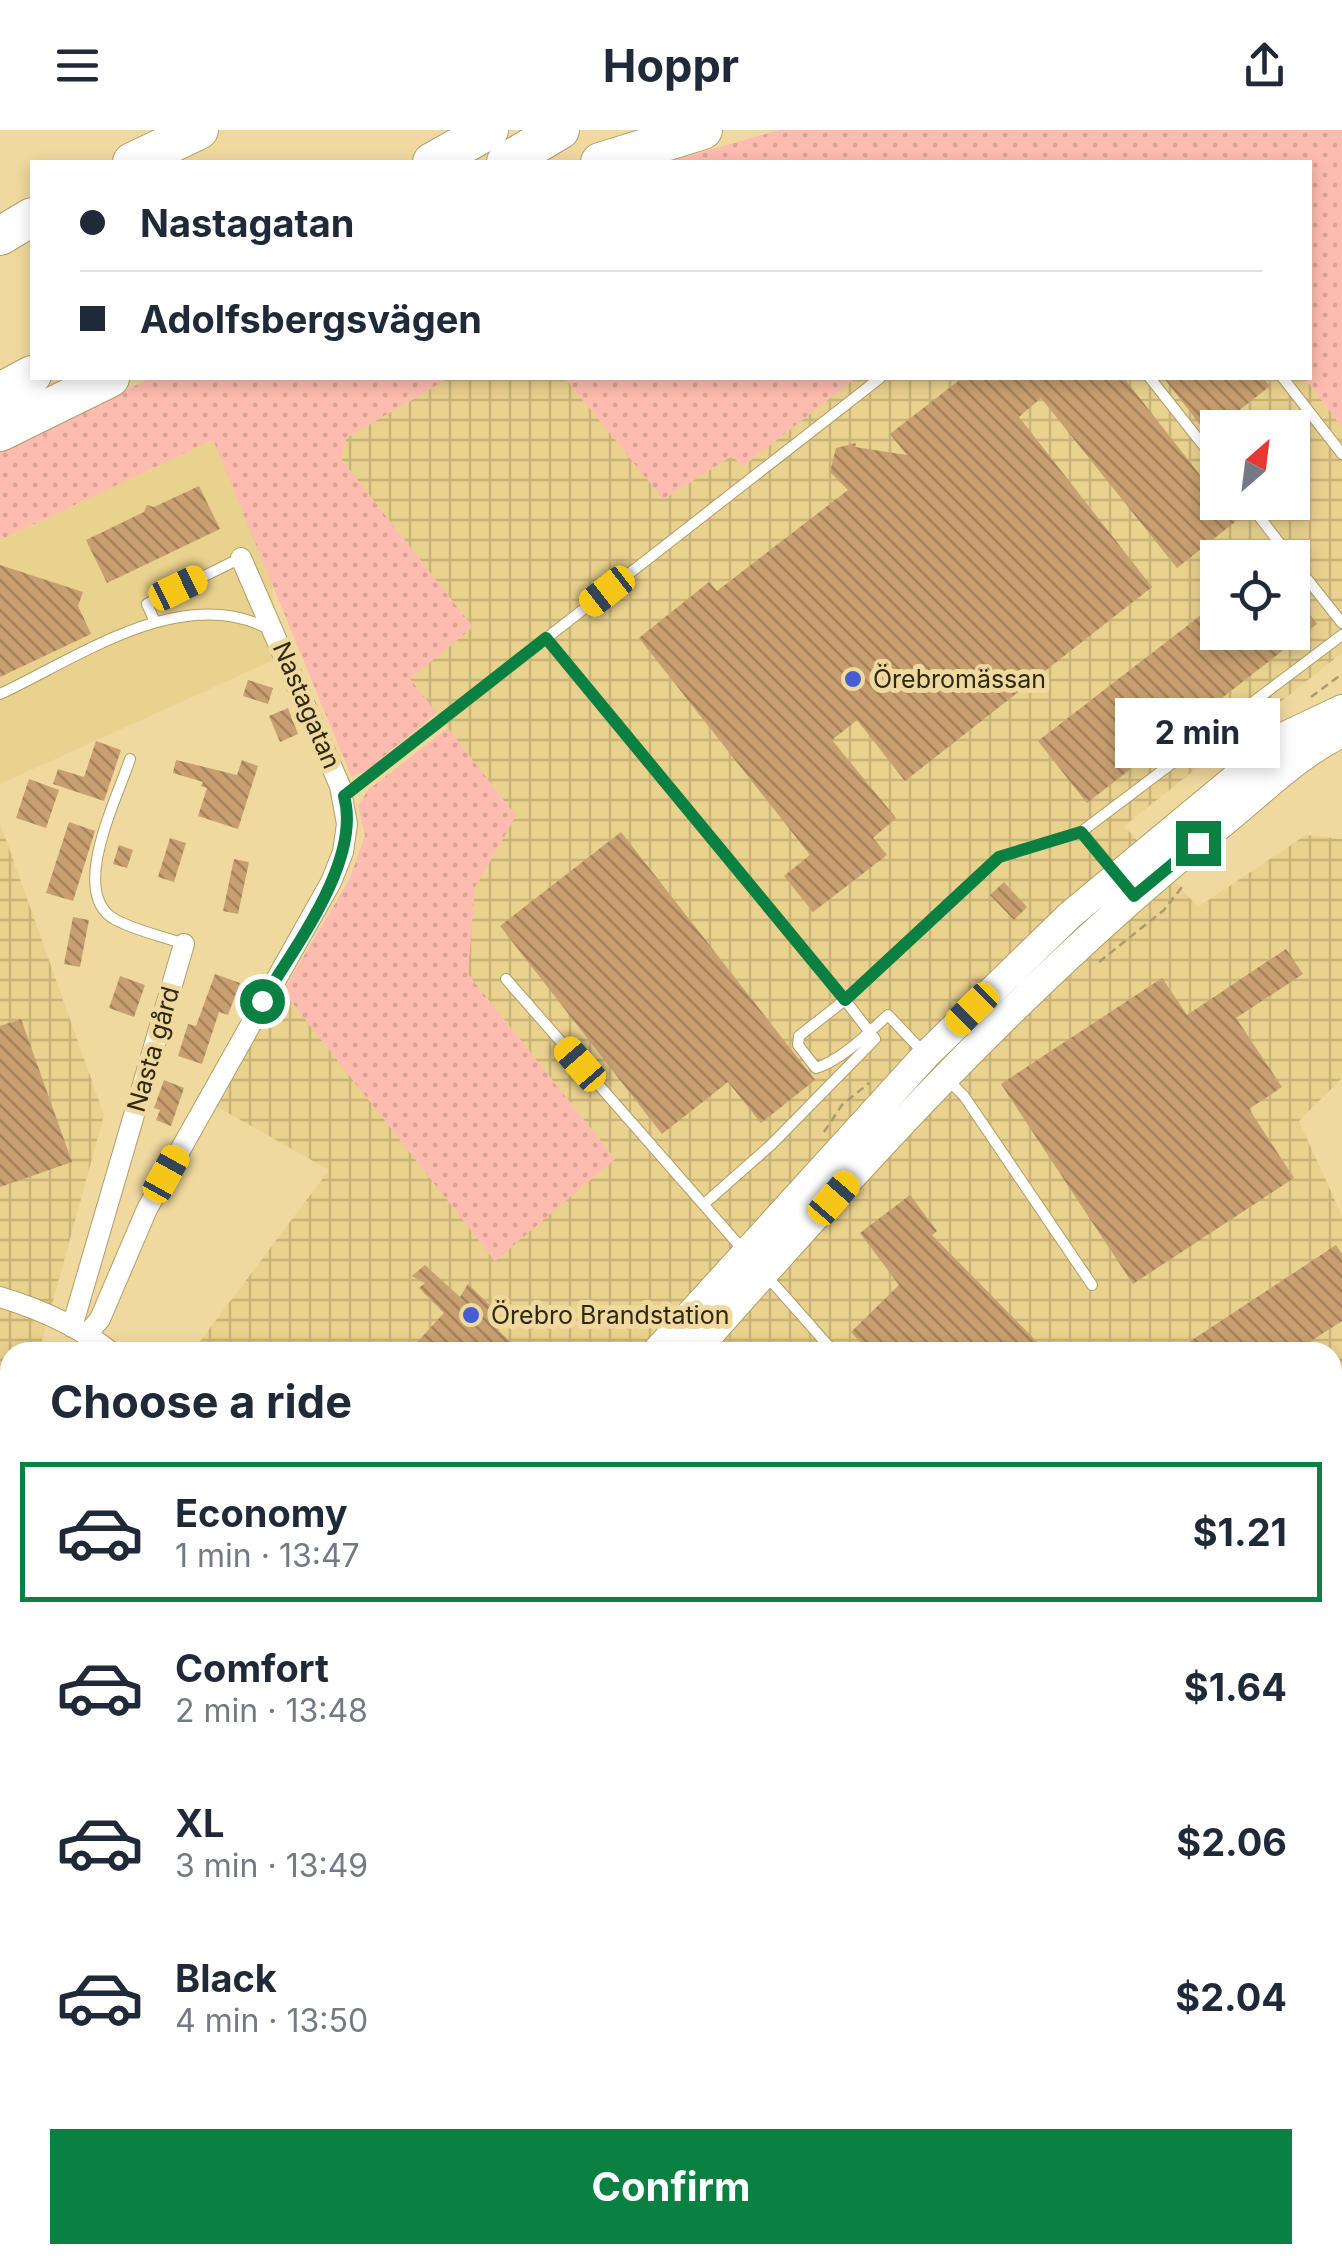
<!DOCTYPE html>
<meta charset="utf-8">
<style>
:root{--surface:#fff;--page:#f6f6f7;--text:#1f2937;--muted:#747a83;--line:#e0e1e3;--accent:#0b8043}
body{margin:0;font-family:Inter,sans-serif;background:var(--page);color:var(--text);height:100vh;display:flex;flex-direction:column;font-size:38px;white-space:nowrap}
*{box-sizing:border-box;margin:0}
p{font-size:32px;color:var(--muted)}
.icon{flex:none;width:55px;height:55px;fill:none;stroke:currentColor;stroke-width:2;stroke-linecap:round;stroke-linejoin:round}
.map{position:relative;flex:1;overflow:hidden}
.side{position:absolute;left:0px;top:1212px;width:1342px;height:922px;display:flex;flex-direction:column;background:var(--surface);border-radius:30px 30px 0 0;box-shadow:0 5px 15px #0003}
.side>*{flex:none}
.guide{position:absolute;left:30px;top:30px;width:1282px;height:220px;border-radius:0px;box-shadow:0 5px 15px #0003;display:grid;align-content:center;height:220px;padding:0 50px;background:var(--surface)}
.needle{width:65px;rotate:28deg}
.controls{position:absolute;left:1200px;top:280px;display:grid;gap:20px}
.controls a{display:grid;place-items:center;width:110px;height:110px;border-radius:0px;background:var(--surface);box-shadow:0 5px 15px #0003;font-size:50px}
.end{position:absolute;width:45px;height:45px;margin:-22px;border:12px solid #0b8043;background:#fff;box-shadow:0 0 0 5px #fff}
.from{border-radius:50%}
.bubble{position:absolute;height:70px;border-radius:0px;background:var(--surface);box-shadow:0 5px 15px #0003;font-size:32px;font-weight:700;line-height:70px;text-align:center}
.car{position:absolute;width:30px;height:60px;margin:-30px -15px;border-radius:12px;box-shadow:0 0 8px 2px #0007;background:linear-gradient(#f5c518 24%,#345 0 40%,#f5c518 0 76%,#345 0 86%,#f5c518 0)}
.guide b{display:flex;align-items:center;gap:35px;height:95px;font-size:38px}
.guide b+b{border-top:2px solid var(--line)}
.guide i{width:25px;height:25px;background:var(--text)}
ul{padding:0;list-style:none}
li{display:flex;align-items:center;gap:30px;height:140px;margin:0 20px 15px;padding:0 30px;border:5px solid transparent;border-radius:0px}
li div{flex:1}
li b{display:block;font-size:38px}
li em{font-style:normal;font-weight:700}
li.active{border-color:var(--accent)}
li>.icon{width:90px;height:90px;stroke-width:1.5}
h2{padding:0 50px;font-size:45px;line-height:120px}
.cta{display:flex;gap:20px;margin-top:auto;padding:20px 50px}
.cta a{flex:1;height:115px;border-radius:0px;background:var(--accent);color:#fff;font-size:40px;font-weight:700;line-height:115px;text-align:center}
header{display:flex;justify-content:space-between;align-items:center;height:130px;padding:0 50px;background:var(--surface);font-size:45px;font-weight:700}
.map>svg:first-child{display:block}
.built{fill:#e9d18e}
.industrial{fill:url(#industrial-grid);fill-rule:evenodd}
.green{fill:url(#green-dots)}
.forest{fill:url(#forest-firs)}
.building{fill:url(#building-back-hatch)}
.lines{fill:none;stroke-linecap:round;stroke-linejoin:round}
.service-casing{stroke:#b29d65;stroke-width:12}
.minor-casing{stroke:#b29d65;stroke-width:22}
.secondary-casing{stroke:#b29d65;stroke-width:30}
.motorway-casing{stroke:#b29d65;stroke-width:40}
.path{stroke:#ab9a6d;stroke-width:2.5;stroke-dasharray:8 5;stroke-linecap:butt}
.service{stroke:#fff;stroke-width:10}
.minor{stroke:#fff;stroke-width:20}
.secondary{stroke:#fff;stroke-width:28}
.motorway{stroke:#fff;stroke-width:38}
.route{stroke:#0b8043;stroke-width:12}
.poi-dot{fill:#465ed2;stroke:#efd99f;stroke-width:4}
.labels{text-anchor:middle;stroke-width:10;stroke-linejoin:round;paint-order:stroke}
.poi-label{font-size:25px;fill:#302811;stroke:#efd99f;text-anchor:start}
.street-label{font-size:25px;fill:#302811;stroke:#efd99f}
</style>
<header><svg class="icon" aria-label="menu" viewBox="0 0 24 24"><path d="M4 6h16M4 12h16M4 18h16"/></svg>Hoppr<svg class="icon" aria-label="share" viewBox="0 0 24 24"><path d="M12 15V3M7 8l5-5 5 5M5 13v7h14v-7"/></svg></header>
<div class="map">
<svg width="1342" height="2134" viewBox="0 0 1342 2134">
<defs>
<pattern id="industrial-grid" width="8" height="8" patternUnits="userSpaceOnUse" patternTransform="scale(2.5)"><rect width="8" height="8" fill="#e9d18e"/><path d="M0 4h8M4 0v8" fill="none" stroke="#c8b379"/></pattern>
<pattern id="green-dots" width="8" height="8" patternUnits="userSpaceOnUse" patternTransform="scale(2.5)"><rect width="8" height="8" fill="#febbaf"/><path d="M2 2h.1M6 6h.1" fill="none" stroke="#daa196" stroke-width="1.8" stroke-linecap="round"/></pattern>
<pattern id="forest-firs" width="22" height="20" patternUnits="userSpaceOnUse" patternTransform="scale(2.5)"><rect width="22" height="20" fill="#febbaf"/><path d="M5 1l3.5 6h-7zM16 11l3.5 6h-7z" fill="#daa196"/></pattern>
<pattern id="building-back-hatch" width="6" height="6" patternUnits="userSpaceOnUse" patternTransform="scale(2.5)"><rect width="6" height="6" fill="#c89f70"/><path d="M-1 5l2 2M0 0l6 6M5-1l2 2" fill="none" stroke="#a3825b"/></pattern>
</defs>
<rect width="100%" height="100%" fill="#efd99f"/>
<path class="built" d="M213,310l58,132 7,86 -278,126v-244z"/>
<path class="industrial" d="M449,248h116l99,121 68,-43 11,10 113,-88h449l37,49v226l-218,173 74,81 108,-72 36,4v239l-43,43 43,95v1048h-619l-12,-9h621v-903h-1140l137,-182 -115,-65 69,-114 212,269 120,-101 -148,-186 8,-86 40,-71 -105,-137 62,-53 -131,-167 5,-21zM1218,298h74v74h-74zM1218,428h74v74h-74z
M0,693l104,292 -65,237h-29v108l-10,36z
M10,1510v360l-10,11v-355z"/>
<path class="green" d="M780,0h562v297l-37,-49h5v-216h-644z
M151,248h298l-103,60 -5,21 132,168 -63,52 27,34 -73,59 -13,4 -138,-336 -213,100v-88z
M565,248h291l-113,88 -11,-10 -69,43z
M448,598l68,88 -41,71 -7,87 147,185 -120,102 -212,-270 66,-111 16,-44 -7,-30 10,-16z"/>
<path class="forest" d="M344,2125h367l12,9h-385z"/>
<path class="building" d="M962,248h162l112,143 -59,47 -136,-170 -22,19 133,170 -247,194 -48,-61 -25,20 64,78 -23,20 14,17 -74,57 -29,-36 26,-21 -171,-217 70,-56 8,9 131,-101 -18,-18 6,-24 20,-5 -1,4 52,8 -17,-21z
M1164,248h99l7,8 -62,49z
M199,356l21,43 -113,54 -21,-43 58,-28 3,-7 7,2z
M0,435l83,27 -5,14 13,28 -91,43z
M1292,463l25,31 -230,179 -49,-62 180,-139v30h74z
M248,550l25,8 -5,16 -25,-8z
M288,578l10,26 -18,8 -11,-26z
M96,611l25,9 -17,51 -51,-17 5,-15 26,8z
M176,630l61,15 5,-15 16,6 -20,63 -40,-13 9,-28 -6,-2 2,-4 -30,-9z
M29,649l30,11 -13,38 -30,-10z
M69,692l26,9 -22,70 -27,-8z
M621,702l194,248 -54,43 -33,-41 -66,52 -162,-208z
M170,708l16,5 -12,39 -16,-5z
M119,715l14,5 -6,18 -14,-4z
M234,729l15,3 -11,52 -15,-3z
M1004,752l23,25 -13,13 -24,-25z
M73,787l16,3 -9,47 -16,-3z
M1286,819l17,25 -67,44 46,69 -33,22 45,69 -161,106 -132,-200 161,-106 25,37z
M215,844l25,9 -12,32 -9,-3 -17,52 -24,-8 10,-32 8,2z
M120,846l25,9 -11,32 -25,-9z
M21,889l51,143 -72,25v-161z
M164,950l20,8 -13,38 -15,-6 4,-10 -6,-2z
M910,1065l27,36 -5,4 115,117h-177l-19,-20 48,-47 -39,-52z
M1336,1115l6,9v67l-48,31h-120z
M425,1135l35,32 8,-13 38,37 -8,9 23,22h-113l36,-39 -25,-25 6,-5 -13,-7z"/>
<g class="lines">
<defs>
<path id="service" d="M1150,248l68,86
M1283,248l59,76
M1248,372l43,56
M1292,430l50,63
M155,492l-8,-18 94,-46
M546,508l299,362 154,-143 82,-25
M0,564c79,-37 181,-110 267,-66
M130,629c-12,38 -63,136 -14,161 21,11 46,16 68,24
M344,666l536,-418
M1115,742l-34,-40 261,-197
M506,849l239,273
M946,948l18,18 128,189
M704,1074l67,-59 104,-106 -30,-39 -46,36 -1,9 18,23c26,-8 52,-35 72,-53l37,39
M765,1144l69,78
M1332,1256l10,-3
M0,1707l10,7
M0,1824l10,-10
M1332,2123l10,-2
M1277,2134l47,-9"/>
<path id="minor" d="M0,1167c40,12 78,29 111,55
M72,1197l112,-383
M87,1204l13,-15 47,-110 184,-327 12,-30 4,-28 -7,-38 -99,-228
M1332,1365l10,14
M1332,1871l10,-6
M0,2085l10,-11
M1081,2125l6,9"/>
<path id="secondary" d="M656,1222l270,-297 144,-140 217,-180 55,-26
M694,1222c163,-184 328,-368 521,-523 40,-31 81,-74 127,-96
M0,1965l10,-14"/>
<path id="motorway" d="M132,32l67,-32
M432,32l57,-32
M506,32l54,-32
M600,32l103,-32
M0,106l32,-19
M0,262l32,-17
M0,302l110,-54"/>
</defs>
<use href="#service" class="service-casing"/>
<use href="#minor" class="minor-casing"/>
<use href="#secondary" class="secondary-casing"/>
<use href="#motorway" class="motorway-casing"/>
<path class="path" d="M1311,567l31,-23
M1099,832l65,-52 18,-23
M824,1002l18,-27 27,-22
M0,1435l10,-33
M0,1926l10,-11
M0,1996l9,-10
M258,2125l8,9
M488,2125l4,9
M510,2125l14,9
M119,2133l17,-4 10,5
M194,2134l4,-9"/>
<use href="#service" class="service"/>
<use href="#minor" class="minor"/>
<use href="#secondary" class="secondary"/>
<use href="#motorway" class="motorway"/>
</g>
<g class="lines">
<path class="route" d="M262,871c32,-53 100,-141 82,-205l202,-158 299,362 154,-143 82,-25 53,64 64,-53"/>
</g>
<g class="poi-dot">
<circle cx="853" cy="549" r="10"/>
<circle cx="471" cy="1185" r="10"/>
</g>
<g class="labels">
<g class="poi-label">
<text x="873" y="558">Örebromässan</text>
<text x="491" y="1194">Örebro Brandstation</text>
</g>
<g class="street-label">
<text transform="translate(307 575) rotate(67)" y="9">Nastagatan</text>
<text transform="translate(153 919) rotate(-74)" y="9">Nasta gård</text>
</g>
</g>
</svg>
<div class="controls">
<a><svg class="needle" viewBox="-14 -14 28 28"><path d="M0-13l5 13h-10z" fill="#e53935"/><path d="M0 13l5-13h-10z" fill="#747a83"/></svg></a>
<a><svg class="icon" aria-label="locate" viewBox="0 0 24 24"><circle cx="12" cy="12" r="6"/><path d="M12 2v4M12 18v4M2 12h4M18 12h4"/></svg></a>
</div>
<i class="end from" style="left:262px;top:871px"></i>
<i class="end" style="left:1198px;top:713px"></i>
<div class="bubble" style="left:1115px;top:568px;width:165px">2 min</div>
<i class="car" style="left:178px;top:458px;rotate:64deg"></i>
<i class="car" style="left:607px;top:461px;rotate:232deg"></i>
<i class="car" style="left:972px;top:879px;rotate:225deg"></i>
<i class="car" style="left:580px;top:934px;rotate:319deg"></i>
<i class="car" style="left:166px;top:1044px;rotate:29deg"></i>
<i class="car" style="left:834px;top:1068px;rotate:41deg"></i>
<div class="guide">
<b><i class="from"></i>Nastagatan</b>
<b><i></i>Adolfsbergsvägen</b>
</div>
<section class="side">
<h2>Choose a ride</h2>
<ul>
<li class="active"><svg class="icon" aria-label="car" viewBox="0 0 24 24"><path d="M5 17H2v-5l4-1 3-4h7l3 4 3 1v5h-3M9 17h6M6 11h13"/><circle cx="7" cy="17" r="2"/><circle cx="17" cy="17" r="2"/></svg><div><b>Economy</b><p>1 min · 13:47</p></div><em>$1.21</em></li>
<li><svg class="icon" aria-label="car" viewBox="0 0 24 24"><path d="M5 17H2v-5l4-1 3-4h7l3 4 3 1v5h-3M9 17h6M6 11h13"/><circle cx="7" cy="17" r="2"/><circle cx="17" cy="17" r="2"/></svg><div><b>Comfort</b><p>2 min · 13:48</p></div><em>$1.64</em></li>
<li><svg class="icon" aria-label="car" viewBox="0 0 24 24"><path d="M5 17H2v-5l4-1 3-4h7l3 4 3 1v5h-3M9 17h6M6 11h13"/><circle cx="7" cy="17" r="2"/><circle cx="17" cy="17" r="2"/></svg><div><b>XL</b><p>3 min · 13:49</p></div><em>$2.06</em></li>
<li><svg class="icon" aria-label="car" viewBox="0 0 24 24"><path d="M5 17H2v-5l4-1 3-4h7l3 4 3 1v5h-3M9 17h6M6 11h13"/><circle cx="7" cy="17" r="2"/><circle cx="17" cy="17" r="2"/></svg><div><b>Black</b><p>4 min · 13:50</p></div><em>$2.04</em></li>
</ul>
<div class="cta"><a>Confirm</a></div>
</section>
</div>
